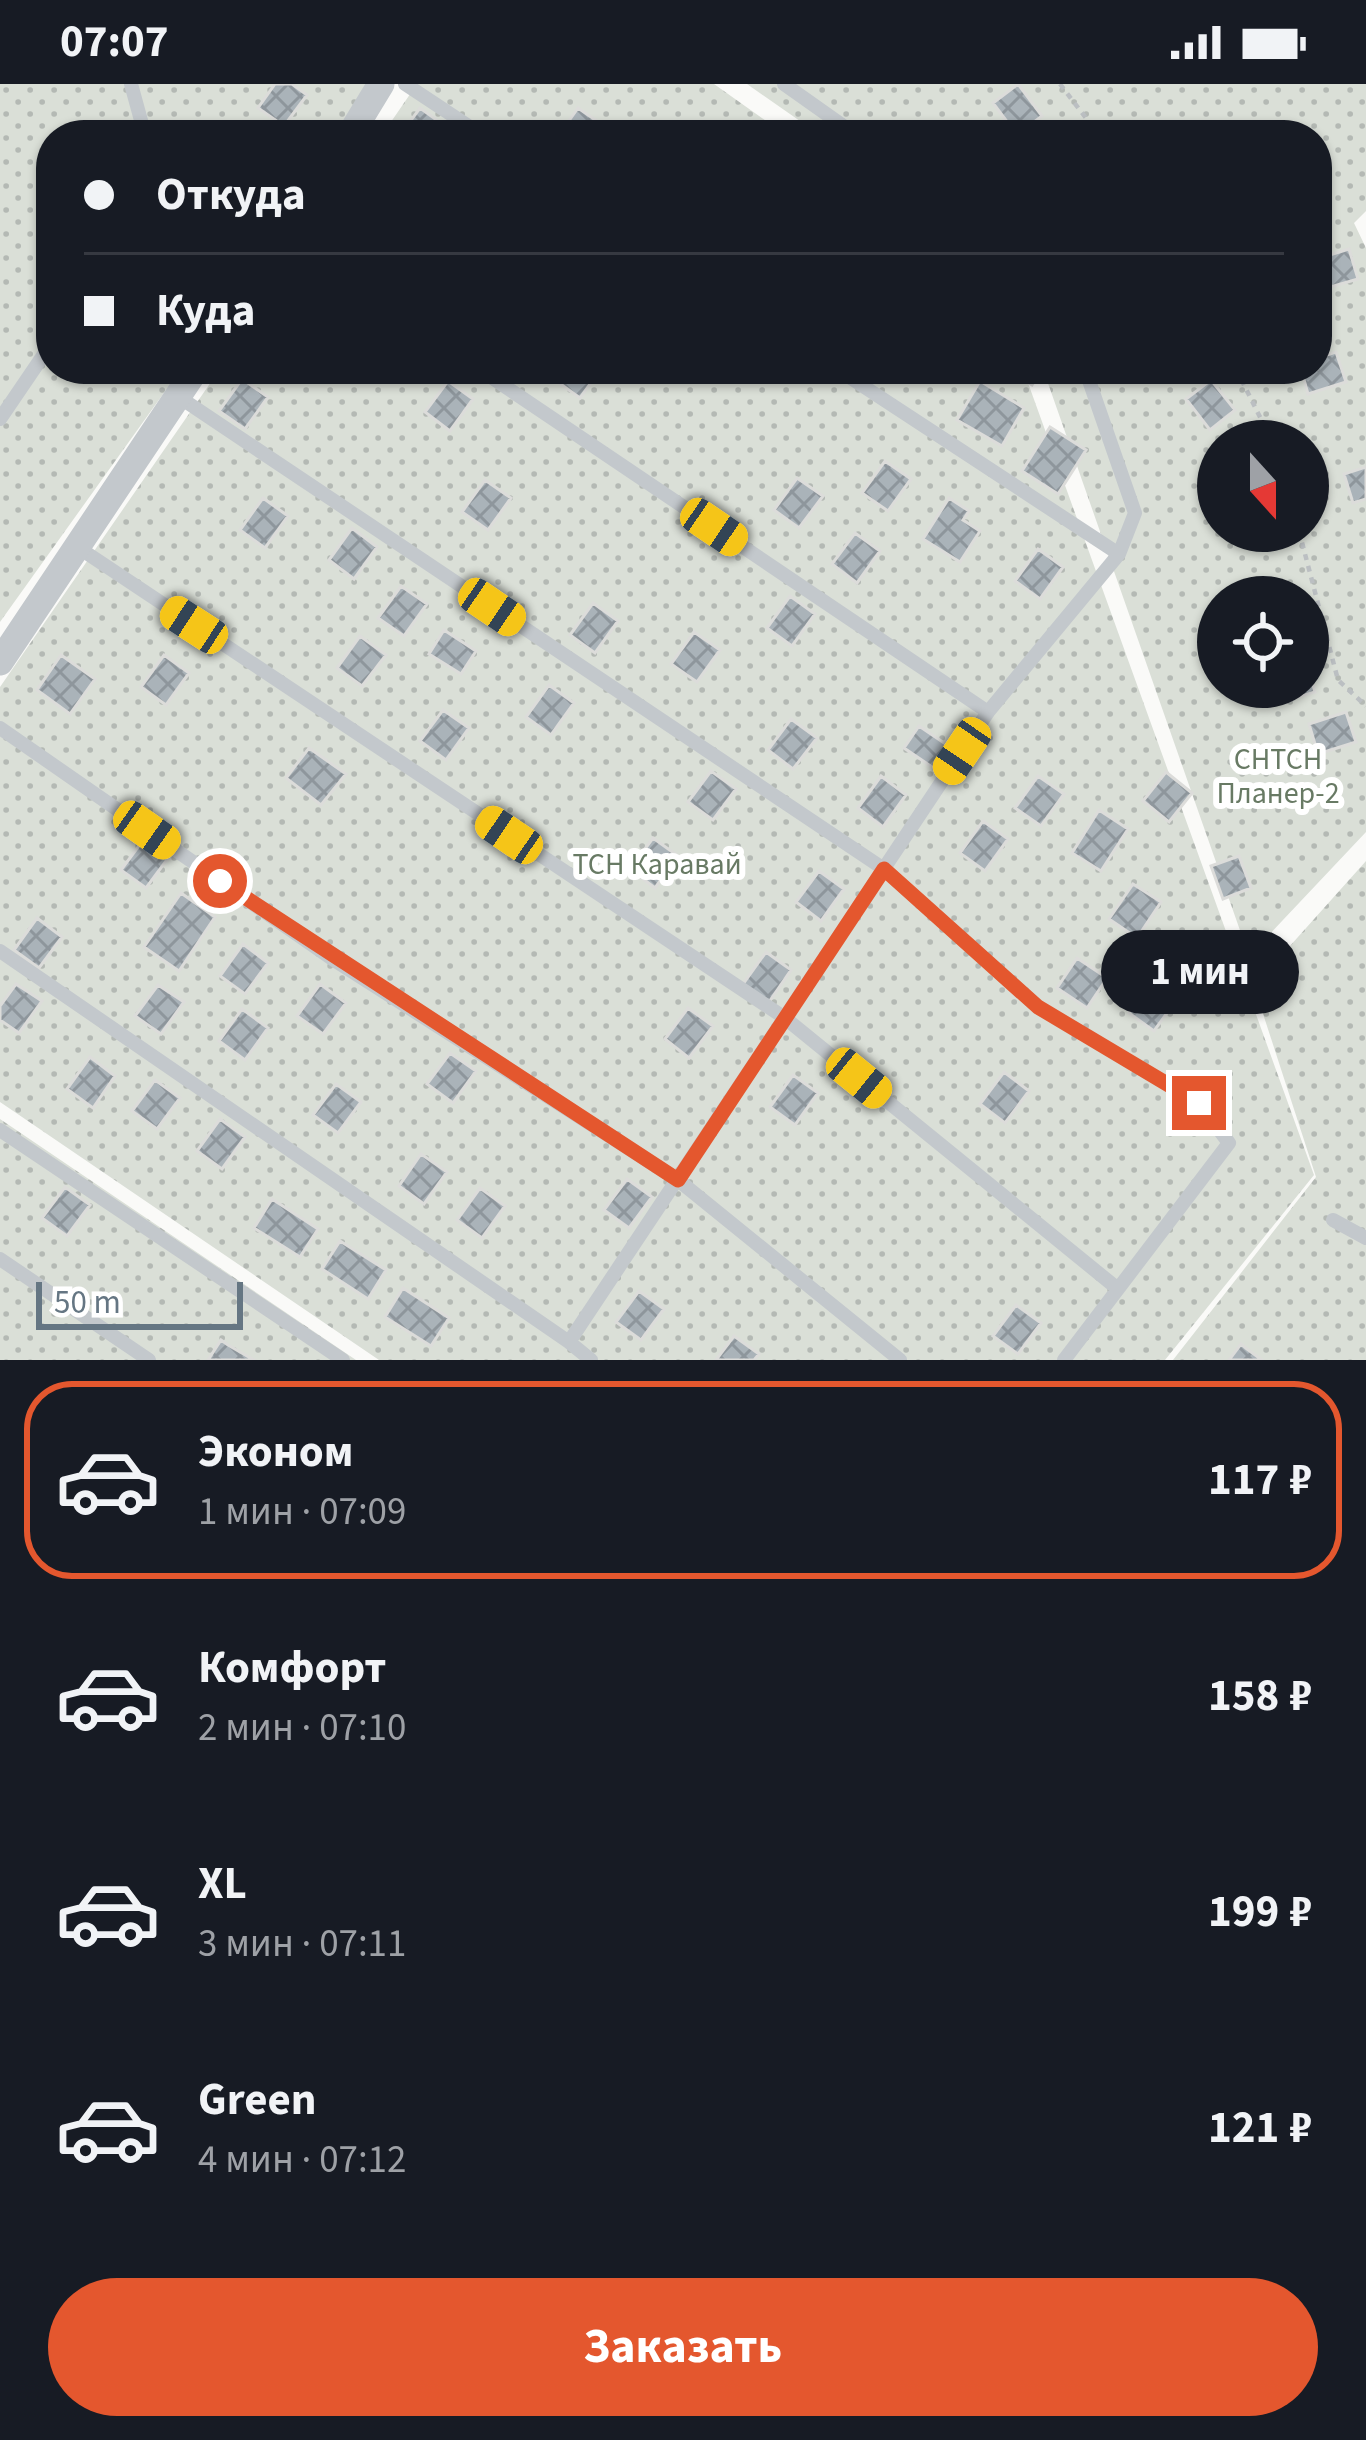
<!DOCTYPE html>
<html lang="ru">
<meta charset="utf-8">
<style>
:root{--surface:#171b24;--page:#242831;--text:#f1f3f6;--muted:#9ea1a6;--line:#363941;--accent:#e4572e}
body{margin:0;font-family:"Source Sans 3",sans-serif;background:var(--page);color:var(--text);height:100vh;display:flex;flex-direction:column;font-size:45px;white-space:nowrap}
*{box-sizing:border-box;margin:0}
p{font-size:39px;color:var(--muted)}
.icon{flex:none;width:66px;height:66px;fill:none;stroke:currentColor;stroke-width:2;stroke-linecap:round;stroke-linejoin:round}
.map{position:relative;height:1276px;overflow:hidden}
.side{display:flex;flex-direction:column;background:var(--surface);flex:1}
.side>*{flex:none}
.banner{position:absolute;left:36px;top:36px;width:1296px;height:264px;border-radius:48px;box-shadow:0 3px 9px #0004;display:grid;align-content:center;height:264px;padding:0 48px;background:var(--surface)}
.needle{width:78px;rotate:159deg}
.tools{position:absolute;left:1197px;top:336px;display:grid;gap:24px}
.tools a{display:grid;place-items:center;width:132px;height:132px;border-radius:50%;background:var(--surface);box-shadow:0 3px 9px #0004;font-size:60px}
.scale{position:absolute;left:36px;bottom:30px;width:207px;box-sizing:border-box;padding-left:12px;border:6px solid #657683;border-top:0;font-size:33px;line-height:42px;white-space:nowrap;color:#657683;-webkit-text-stroke:9px #fff;paint-order:stroke}
.end{position:absolute;width:54px;height:54px;margin:-27px;border:15px solid #e4572e;background:#fff;box-shadow:0 0 0 6px #fff}
.from{border-radius:50%}
.bubble{position:absolute;height:84px;border-radius:42px;background:var(--surface);box-shadow:0 3px 9px #0004;font-size:39px;font-weight:700;line-height:84px;text-align:center}
.car{position:absolute;width:36px;height:72px;margin:-36px -18px;border-radius:15px;box-shadow:0 0 9px 3px #0007;background:linear-gradient(#f5c518 24%,#345 0 40%,#f5c518 0 76%,#345 0 86%,#f5c518 0)}
.banner b{display:flex;align-items:center;gap:42px;height:114px;font-size:45px}
.banner b+b{border-top:3px solid var(--line)}
.banner i{width:30px;height:30px;background:var(--text)}
ul{padding:21px 0 0;list-style:none}
li{display:flex;align-items:center;gap:36px;height:198px;margin:0 24px 18px;padding:0 24px;border:6px solid transparent;border-radius:48px}
li div{flex:1}
li b{display:block;font-size:45px}
li em{font-style:normal;font-weight:700}
li.current{border-color:var(--accent)}
li>.icon{width:108px;height:108px;stroke-width:1.5}
.primary-button{display:flex;gap:24px;margin-top:auto;padding:24px 48px}
.primary-button a{flex:1;height:138px;border-radius:72px;background:var(--accent);color:#fff;font-size:48px;font-weight:700;line-height:138px;text-align:center}
.status{display:flex;justify-content:space-between;align-items:center;height:84px;padding:0 60px;background:var(--surface);direction:ltr}
.status svg{height:33px;fill:currentColor}
.map>svg:first-child{display:block}
.garden{fill:url(#garden-dots);fill-rule:evenodd}
.building{fill:url(#building-cross-hatch);stroke:#dcdcda;stroke-width:3}
.lines{fill:none;stroke-linecap:round;stroke-linejoin:round}
.path{stroke:#bbbfc2;stroke-width:4.5;stroke-dasharray:6 6;stroke-linecap:butt}
.lane{stroke:#c3c8cc;stroke-width:14}
.street{stroke:#c3c8cc;stroke-width:27}
.route{stroke:#e4572e;stroke-width:15}
.labels{text-anchor:middle;stroke-width:12;stroke-linejoin:round;paint-order:stroke}
.park-label{font-size:30px;fill:#687a64;stroke:#fff}
</style>
<div class="status"><b>07:07</b><svg viewBox="0 0 49 12"><path d="M0 12V9h3v3zM5 12V6h3v6zM10 12V3h3v9zM15 12V0h3v12zM26 1h20v11H26zM47 4h2v5h-2z"/></svg></div>
<div class="map">
<svg width="1366" height="1276" viewBox="0 0 1366 1276">
<defs>
<pattern id="garden-dots" width="8" height="8" patternUnits="userSpaceOnUse" patternTransform="scale(3)"><rect width="8" height="8" fill="#dadfd7"/><path d="M2 2h.1M6 6h.1" fill="none" stroke="#b4b9b4" stroke-width="1.8" stroke-linecap="round"/></pattern>
<pattern id="building-cross-hatch" width="8" height="8" patternUnits="userSpaceOnUse" patternTransform="scale(3)"><rect width="8" height="8" fill="#aab3b9"/><path d="M0 0l8 8M0 8l8-8" fill="none" stroke="#8e969c"/></pattern>
</defs>
<rect width="100%" height="100%" fill="#fafaf8"/>
<path class="garden" d="M0,0h384l-36,51h-297v234h130l-181,253z
M417,0h297l72,51h-404z
M747,0h619v127l-12,12 12,25v584l-117,124 -206,-587h274v-234h-497zM1218,357h90v90h-90zM1218,513h90v90h-90z
M220,285h803l291,806 -149,185h-786l-379,-258v-415z
M1366,777v499h-193l143,-183 -62,-191z
M0,1035l356,241h-356z"/>
<path class="building" d="M292,0l15,11 -23,31 -26,-18 17,-24z
M1018,0l24,32 -25,19 -24,-32z
M420,24l25,18 -6,9h-39z
M578,24l26,18 -6,9h-39z
M1349,165l9,30 -38,11 -3,-31z
M1336,268l10,30 -38,12 -7,-25h16v-11z
M562,285h39l-21,29 -25,-18z
M1006,285h36l-10,16z
M242,295l26,18 -23,32 -26,-18z
M1211,296l24,30 -25,20 -24,-31z
M448,297l25,18 -23,32 -25,-19z
M980,297l44,27 -22,38 -45,-26z
M1050,343l36,23 -28,44 -36,-23z
M885,377l26,18 -23,32 -26,-18z
M1366,383v32l-13,4 -9,-29z
M797,394l26,18 -24,32 -25,-18z
M485,396l26,18 -23,32 -26,-18z
M263,414l25,18 -23,32 -25,-18z
M949,414l20,13 -6,9 17,11 -20,31 -37,-23z
M352,444l25,19 -23,32 -25,-19z
M855,449l25,18 -23,32 -25,-19z
M1038,465l25,18 -23,32 -25,-18z
M401,502l26,18 -23,32 -26,-18z
M790,512l25,18 -23,32 -25,-18z
M593,519l25,18 -23,32 -25,-18z
M444,546l32,21 -15,23 -32,-20z
M694,548l26,18 -23,32 -26,-18z
M360,552l26,19 -24,31 -25,-18z
M1218,559v32l-7,2 -9,-30z
M61,571l34,24 -25,35 -33,-24z
M164,571l25,18 -23,32 -25,-18z
M1308,584l7,24 -37,11 -5,-16h35z
M549,601l25,18 -23,32 -25,-18z
M443,626l26,18 -23,32 -26,-19z
M1346,628l10,30 -38,12 -9,-30z
M791,635l26,19 -24,31 -25,-19z
M919,642l34,23 -15,22 -34,-23z
M309,664l37,26 -25,31 -35,-27z
M711,687l25,18 -23,31 -25,-18z
M1166,688l26,21 -23,29 -26,-21z
M881,692l25,19 -23,32 -25,-19z
M1038,692l26,18 -23,32 -26,-18z
M1099,726l29,19 -27,42 -29,-18z
M983,737l25,18 -23,32 -25,-18z
M653,754l25,18 -23,32 -25,-19z
M144,755l25,18 -23,31 -25,-18z
M1239,772l12,32 -28,11 -12,-33z
M819,787l25,18 -23,32 -25,-19z
M1133,800l28,18 -24,36 -28,-19z
M181,809l34,24 -36,54 -35,-24z
M37,834l25,19 -23,31 -25,-18z
M243,860l25,19 -23,31 -25,-18z
M766,868l25,18 -22,32 -26,-18z
M1077,874l30,20 -20,30 -30,-20z
M1152,897l25,18 -23,32 -25,-18z
M16,900l26,17 -23,32 -19,-13v-14z
M320,900l26,19 -23,31 -26,-18z
M158,901l26,17 -23,32 -26,-18z
M688,924l25,18 -24,32 -24,-19z
M242,925l26,19 -23,32 -26,-19z
M450,969l26,18 -23,32 -26,-19z
M90,973l25,19 -22,32 -26,-19z
M1004,988l25,19 -24,32 -25,-19z
M793,991l25,18 -23,32 -25,-18z
M155,996l25,18 -23,31 -25,-18z
M336,1000l25,18 -23,31 -25,-18z
M220,1035l25,18 -23,32 -25,-18z
M421,1070l26,18 -23,32 -25,-18z
M627,1095l25,18 -23,31 -25,-18z
M65,1103l25,18 -23,31 -25,-18z
M480,1104l25,18 -23,32 -25,-18z
M272,1115l46,30 -18,28 -46,-29z
M340,1157l46,29 -18,29 -46,-30z
M403,1204l46,30 -18,28 -46,-29z
M639,1207l25,18 -23,31 -25,-18z
M1016,1221l25,18 -23,31 -25,-18z
M734,1252l25,18 -5,6h-38z
M221,1256l7,5 26,15h-46z
M1241,1260l6,5 15,11h-33z"/>
<g class="lines">
<path class="path" d="M1060,0l39,51
M1236,285l36,72
M1299,447l39,149 28,26"/>
<path class="lane" d="M131,0l14,51
M405,0l77,51
M784,0l72,51
M479,285l509,343
M837,285l282,185
M179,313l705,472 154,138 161,96 30,40 -165,217
M0,335l51,-75
M76,462l709,472 333,271
M0,644l331,230 347,222 222,180
M0,867l569,391 419,-630 131,-158 16,-41 -50,-144
M0,1046l343,230
M1333,1136l33,18
M0,1175l149,101
M569,1258l22,18"/>
<path class="street" d="M350,51l31,-51
M0,578l196,-293"/>
</g>
<g class="lines">
<path class="route" d="M220,797l458,299 206,-311 154,138 161,96"/>
</g>
<g class="labels">
<g class="park-label">
<text x="1278" y="685">СНТСН<tspan x="1278" dy="34">Планер-2</tspan></text>
<text x="657" y="790">ТСН Каравай</text>
</g>
</g>
</svg>
<div class="tools">
<a><svg class="needle" viewBox="-14 -14 28 28"><path d="M0-13l5 13h-10z" fill="#e53935"/><path d="M0 13l5-13h-10z" fill="#9ea1a6"/></svg></a>
<a><svg class="icon" aria-label="locate" viewBox="0 0 24 24"><circle cx="12" cy="12" r="6"/><path d="M12 2v4M12 18v4M2 12h4M18 12h4"/></svg></a>
</div>
<div class="scale">50 m</div>
<i class="end from" style="left:220px;top:797px"></i>
<i class="end" style="left:1199px;top:1019px"></i>
<div class="bubble" style="left:1101px;top:846px;width:198px">1 мин</div>
<i class="car" style="left:714px;top:443px;rotate:124deg"></i>
<i class="car" style="left:492px;top:523px;rotate:124deg"></i>
<i class="car" style="left:194px;top:541px;rotate:303deg"></i>
<i class="car" style="left:962px;top:667px;rotate:214deg"></i>
<i class="car" style="left:147px;top:746px;rotate:125deg"></i>
<i class="car" style="left:509px;top:751px;rotate:304deg"></i>
<i class="car" style="left:859px;top:994px;rotate:129deg"></i>
<div class="banner">
<b><i class="from"></i>Откуда</b>
<b><i></i>Куда</b>
</div>
</div>
<section class="side">
<ul>
<li class="current"><svg class="icon" aria-label="car" viewBox="0 0 24 24"><path d="M5 17H2v-5l4-1 3-4h7l3 4 3 1v5h-3M9 17h6M6 11h13"/><circle cx="7" cy="17" r="2"/><circle cx="17" cy="17" r="2"/></svg><div><b>Эконом</b><p>1 мин · 07:09</p></div><em>117 ₽</em></li>
<li><svg class="icon" aria-label="car" viewBox="0 0 24 24"><path d="M5 17H2v-5l4-1 3-4h7l3 4 3 1v5h-3M9 17h6M6 11h13"/><circle cx="7" cy="17" r="2"/><circle cx="17" cy="17" r="2"/></svg><div><b>Комфорт</b><p>2 мин · 07:10</p></div><em>158 ₽</em></li>
<li><svg class="icon" aria-label="car" viewBox="0 0 24 24"><path d="M5 17H2v-5l4-1 3-4h7l3 4 3 1v5h-3M9 17h6M6 11h13"/><circle cx="7" cy="17" r="2"/><circle cx="17" cy="17" r="2"/></svg><div><b>XL</b><p>3 мин · 07:11</p></div><em>199 ₽</em></li>
<li><svg class="icon" aria-label="car" viewBox="0 0 24 24"><path d="M5 17H2v-5l4-1 3-4h7l3 4 3 1v5h-3M9 17h6M6 11h13"/><circle cx="7" cy="17" r="2"/><circle cx="17" cy="17" r="2"/></svg><div><b>Green</b><p>4 мин · 07:12</p></div><em>121 ₽</em></li>
</ul>
<div class="primary-button"><a>Заказать</a></div>
</section>
